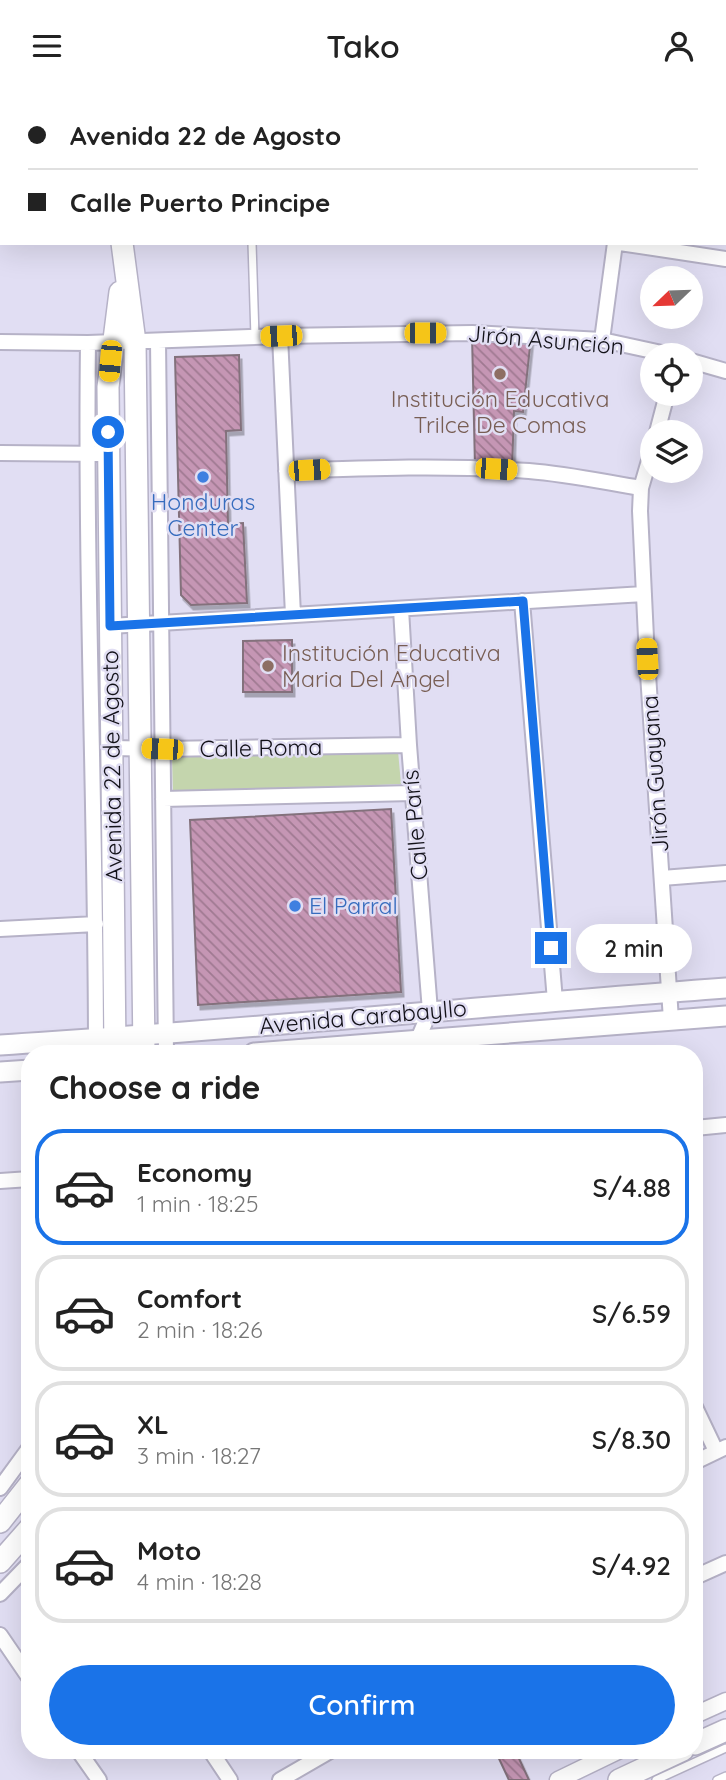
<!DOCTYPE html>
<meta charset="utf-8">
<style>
:root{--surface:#fff;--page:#f6f6f6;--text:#222;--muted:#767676;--line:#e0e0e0;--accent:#1a73e8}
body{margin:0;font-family:Quicksand,sans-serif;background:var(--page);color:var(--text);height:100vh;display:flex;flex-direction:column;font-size:26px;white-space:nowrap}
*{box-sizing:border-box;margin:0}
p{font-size:23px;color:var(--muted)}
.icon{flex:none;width:38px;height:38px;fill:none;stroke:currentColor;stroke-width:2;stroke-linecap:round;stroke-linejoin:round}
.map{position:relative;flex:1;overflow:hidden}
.sheet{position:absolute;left:21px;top:954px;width:682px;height:714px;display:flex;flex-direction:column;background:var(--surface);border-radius:28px;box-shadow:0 7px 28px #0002}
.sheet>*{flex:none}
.banner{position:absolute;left:0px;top:0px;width:726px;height:154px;box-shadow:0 7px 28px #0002;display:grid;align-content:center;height:154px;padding:0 28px;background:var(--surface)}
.needle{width:46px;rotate:247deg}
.controls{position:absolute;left:640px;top:175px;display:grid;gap:14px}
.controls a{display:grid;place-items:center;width:63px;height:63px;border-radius:50%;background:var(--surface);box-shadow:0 7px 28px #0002;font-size:35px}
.end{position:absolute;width:32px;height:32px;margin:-16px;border:9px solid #1a73e8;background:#fff;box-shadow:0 0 0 4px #fff}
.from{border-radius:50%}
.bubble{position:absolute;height:49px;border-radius:24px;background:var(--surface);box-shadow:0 7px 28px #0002;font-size:23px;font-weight:600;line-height:49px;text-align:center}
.car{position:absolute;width:21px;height:42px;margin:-21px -10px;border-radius:9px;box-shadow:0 0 5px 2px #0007;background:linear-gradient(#f5c518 24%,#345 0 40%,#f5c518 0 76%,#345 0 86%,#f5c518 0)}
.banner b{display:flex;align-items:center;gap:24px;height:66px;font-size:26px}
.banner b+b{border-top:2px solid var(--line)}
.banner i{width:18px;height:18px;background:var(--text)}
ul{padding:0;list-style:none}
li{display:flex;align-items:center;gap:21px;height:116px;margin:0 14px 10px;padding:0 14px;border:4px solid var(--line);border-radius:28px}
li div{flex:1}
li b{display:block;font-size:26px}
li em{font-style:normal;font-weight:600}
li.current{border-color:var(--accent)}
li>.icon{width:63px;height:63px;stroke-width:1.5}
h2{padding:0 28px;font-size:32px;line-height:84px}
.button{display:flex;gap:14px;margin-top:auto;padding:14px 28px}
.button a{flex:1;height:80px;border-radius:42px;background:var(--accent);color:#fff;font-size:28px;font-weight:600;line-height:80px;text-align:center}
header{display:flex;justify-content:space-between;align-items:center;height:91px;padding:0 28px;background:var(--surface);font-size:32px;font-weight:600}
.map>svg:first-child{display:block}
.park{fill:#c4d5ad}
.building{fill:url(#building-back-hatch);stroke:#83717c;stroke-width:2;filter:url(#shadow)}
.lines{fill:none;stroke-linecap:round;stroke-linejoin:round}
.service-casing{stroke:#b6b2c7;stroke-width:10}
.minor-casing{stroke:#b6b2c7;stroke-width:18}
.tertiary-casing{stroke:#b6b2c7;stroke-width:19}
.secondary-casing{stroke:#b6b2c7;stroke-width:23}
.primary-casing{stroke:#b6b2c7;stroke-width:24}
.service{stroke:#fff;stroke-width:7}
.minor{stroke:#fff;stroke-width:14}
.tertiary{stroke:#fff;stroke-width:16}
.secondary{stroke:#fff;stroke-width:19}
.primary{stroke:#fff;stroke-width:21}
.route{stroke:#1a73e8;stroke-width:9}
.education-dot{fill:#8d6e63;stroke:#e1def3;stroke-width:2.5}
.shop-dot{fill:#3f7fe0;stroke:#e1def3;stroke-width:2.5}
.labels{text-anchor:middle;stroke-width:5;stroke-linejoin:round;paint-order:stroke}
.street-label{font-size:23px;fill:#121118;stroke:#e1def3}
.education-label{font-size:23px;fill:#785e54;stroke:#e1def3}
.shop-label{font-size:23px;fill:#366cbe;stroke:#e1def3}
</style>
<header><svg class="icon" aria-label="menu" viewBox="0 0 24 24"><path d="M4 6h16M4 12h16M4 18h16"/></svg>Tako<svg class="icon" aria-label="person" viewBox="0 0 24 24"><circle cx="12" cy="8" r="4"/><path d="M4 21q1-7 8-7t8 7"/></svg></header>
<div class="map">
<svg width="726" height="1689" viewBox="0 0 726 1689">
<defs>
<pattern id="building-back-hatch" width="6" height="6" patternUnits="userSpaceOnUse" patternTransform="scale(1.75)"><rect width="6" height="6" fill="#c596b4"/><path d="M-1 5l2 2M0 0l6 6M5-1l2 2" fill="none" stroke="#9f7991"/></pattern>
<filter id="shadow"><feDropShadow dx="2.5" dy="4.5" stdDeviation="0" flood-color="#0004"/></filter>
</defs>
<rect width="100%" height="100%" fill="#e1def3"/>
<path class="park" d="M398,660l3,33 -228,9 -1,-36z"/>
<path class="building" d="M263,0h79v2h-79z
M358,0h46v2h-46z
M472,244l59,2 -8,75 -9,-1 -2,58 -37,-2z
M239,264l2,75 -15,1 2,93 15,-1 4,80 -56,2 -10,-10 -6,-238z
M292,549v52h-49v-51z
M391,718l10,183 -203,13 -8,-185z
M495,1659h20l14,30h-20z
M582,1659h25l-21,10z"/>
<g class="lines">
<defs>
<path id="service" d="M252,152l3,94
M656,1689l70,-32
M717,1689l9,-4"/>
<path id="minor" d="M513,0v2
M608,0v2
M0,25h2
M724,65l2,1
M620,152l106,16
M280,245l13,279
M602,249l13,-97
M158,250l8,712
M0,251l88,1 192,-7 192,-3 130,7 69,15
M88,252c-3,237 8,474 8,710
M691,270l35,10
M657,341l10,-38
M653,356l-12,41 -1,23 7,148 24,361
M0,362l109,1
M286,380c82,-3 162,-6 243,0 38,3 75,11 112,17
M522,510l33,400
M401,518l8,136 21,266 -12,28
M110,535l534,-32
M113,657l49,1 247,-4
M163,708l250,-6
M662,787l64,-5
M0,838l96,-5
M695,1037l31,-3
M0,1090l30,-2
M695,1316l21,44
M695,1371l31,-15
M0,1397l30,-41
M695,1486l31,-14
M0,1503l30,-31
M0,1544l30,44
M78,1659l21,30
M210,1659l20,30
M280,1689l52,-30"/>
<path id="tertiary" d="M695,1624l31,-14
M558,1689l62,-30"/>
<path id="secondary" d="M0,954c242,-15 484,-39 726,-57
M254,962l472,-37
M0,981l30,-2"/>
<path id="primary" d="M110,0v2
M122,152l13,99 9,711
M115,962l-7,-666 12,-95
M0,1431l30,-38
M0,1471l30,-34
M695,1653l31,-14
M619,1689l64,-30"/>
</defs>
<use href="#service" class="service-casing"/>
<use href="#minor" class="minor-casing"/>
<use href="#tertiary" class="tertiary-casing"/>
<use href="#secondary" class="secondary-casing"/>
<use href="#primary" class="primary-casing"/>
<use href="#service" class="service"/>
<use href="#minor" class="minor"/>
<use href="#tertiary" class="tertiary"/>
<use href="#secondary" class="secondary"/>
<use href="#primary" class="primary"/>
</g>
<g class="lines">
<path class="route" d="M108,341l2,194 413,-25 28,347"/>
</g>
<g class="education-dot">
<circle cx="500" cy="283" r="7"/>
<circle cx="268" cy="575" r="7"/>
</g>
<g class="shop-dot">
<circle cx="203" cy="386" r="7"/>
<circle cx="295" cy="815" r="7"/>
</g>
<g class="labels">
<g class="street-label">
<text transform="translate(546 249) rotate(5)" y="8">Jirón Asunción</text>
<text transform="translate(261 657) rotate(-1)" y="8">Calle Roma</text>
<text transform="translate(112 675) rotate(-91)" y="8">Avenida 22 de Agosto</text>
<text transform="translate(655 683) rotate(-94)" y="8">Jirón Guayana</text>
<text transform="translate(415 734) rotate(-95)" y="8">Calle París</text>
<text transform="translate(363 926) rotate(-5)" y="8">Avenida Carabayllo</text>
</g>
<g class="education-label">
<text x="500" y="316">Institución Educativa<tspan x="500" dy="26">Trilce De Comas</tspan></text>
<text x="282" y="570" text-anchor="start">Institución Educativa<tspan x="282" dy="26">Maria Del Angel</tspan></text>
</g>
<g class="shop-label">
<text x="203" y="419">Honduras<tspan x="203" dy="26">Center</tspan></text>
<text x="309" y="823" text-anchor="start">El Parral</text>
</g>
</g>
</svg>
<div class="controls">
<a><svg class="needle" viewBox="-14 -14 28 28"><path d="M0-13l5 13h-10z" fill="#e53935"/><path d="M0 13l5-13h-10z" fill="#767676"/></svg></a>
<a><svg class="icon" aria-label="locate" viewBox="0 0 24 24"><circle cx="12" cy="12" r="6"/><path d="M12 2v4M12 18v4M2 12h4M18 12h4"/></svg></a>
<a><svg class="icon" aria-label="layers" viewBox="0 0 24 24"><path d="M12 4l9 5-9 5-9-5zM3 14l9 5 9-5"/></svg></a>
</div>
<i class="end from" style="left:108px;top:341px"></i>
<i class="end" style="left:551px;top:857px"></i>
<div class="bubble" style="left:576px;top:833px;width:116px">2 min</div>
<i class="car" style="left:425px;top:242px;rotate:90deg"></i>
<i class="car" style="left:281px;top:245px;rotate:268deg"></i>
<i class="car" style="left:110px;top:270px;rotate:185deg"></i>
<i class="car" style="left:496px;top:378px;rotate:94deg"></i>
<i class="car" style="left:309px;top:379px;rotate:87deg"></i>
<i class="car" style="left:647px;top:568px;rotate:357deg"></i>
<i class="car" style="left:162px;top:658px;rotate:272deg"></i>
<div class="banner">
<b><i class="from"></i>Avenida 22 de Agosto</b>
<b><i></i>Calle Puerto Principe</b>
</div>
<section class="sheet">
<h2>Choose a ride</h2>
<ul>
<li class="current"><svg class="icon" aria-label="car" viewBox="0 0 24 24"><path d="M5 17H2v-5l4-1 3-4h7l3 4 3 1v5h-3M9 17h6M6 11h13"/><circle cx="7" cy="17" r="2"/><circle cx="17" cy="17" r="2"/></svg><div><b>Economy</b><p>1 min · 18:25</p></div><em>S/4.88</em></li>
<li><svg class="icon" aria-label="car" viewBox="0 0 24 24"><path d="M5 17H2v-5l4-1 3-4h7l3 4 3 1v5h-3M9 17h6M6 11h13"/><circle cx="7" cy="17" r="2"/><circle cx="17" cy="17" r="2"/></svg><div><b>Comfort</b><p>2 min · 18:26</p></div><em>S/6.59</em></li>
<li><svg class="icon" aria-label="car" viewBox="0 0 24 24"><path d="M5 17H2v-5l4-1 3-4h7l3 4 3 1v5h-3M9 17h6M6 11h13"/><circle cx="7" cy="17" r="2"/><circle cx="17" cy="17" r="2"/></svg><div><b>XL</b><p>3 min · 18:27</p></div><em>S/8.30</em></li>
<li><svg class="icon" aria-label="car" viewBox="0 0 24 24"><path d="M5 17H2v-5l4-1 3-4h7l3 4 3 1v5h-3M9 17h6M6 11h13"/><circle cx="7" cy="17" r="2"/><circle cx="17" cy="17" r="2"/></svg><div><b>Moto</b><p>4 min · 18:28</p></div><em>S/4.92</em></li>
</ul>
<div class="button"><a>Confirm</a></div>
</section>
</div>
